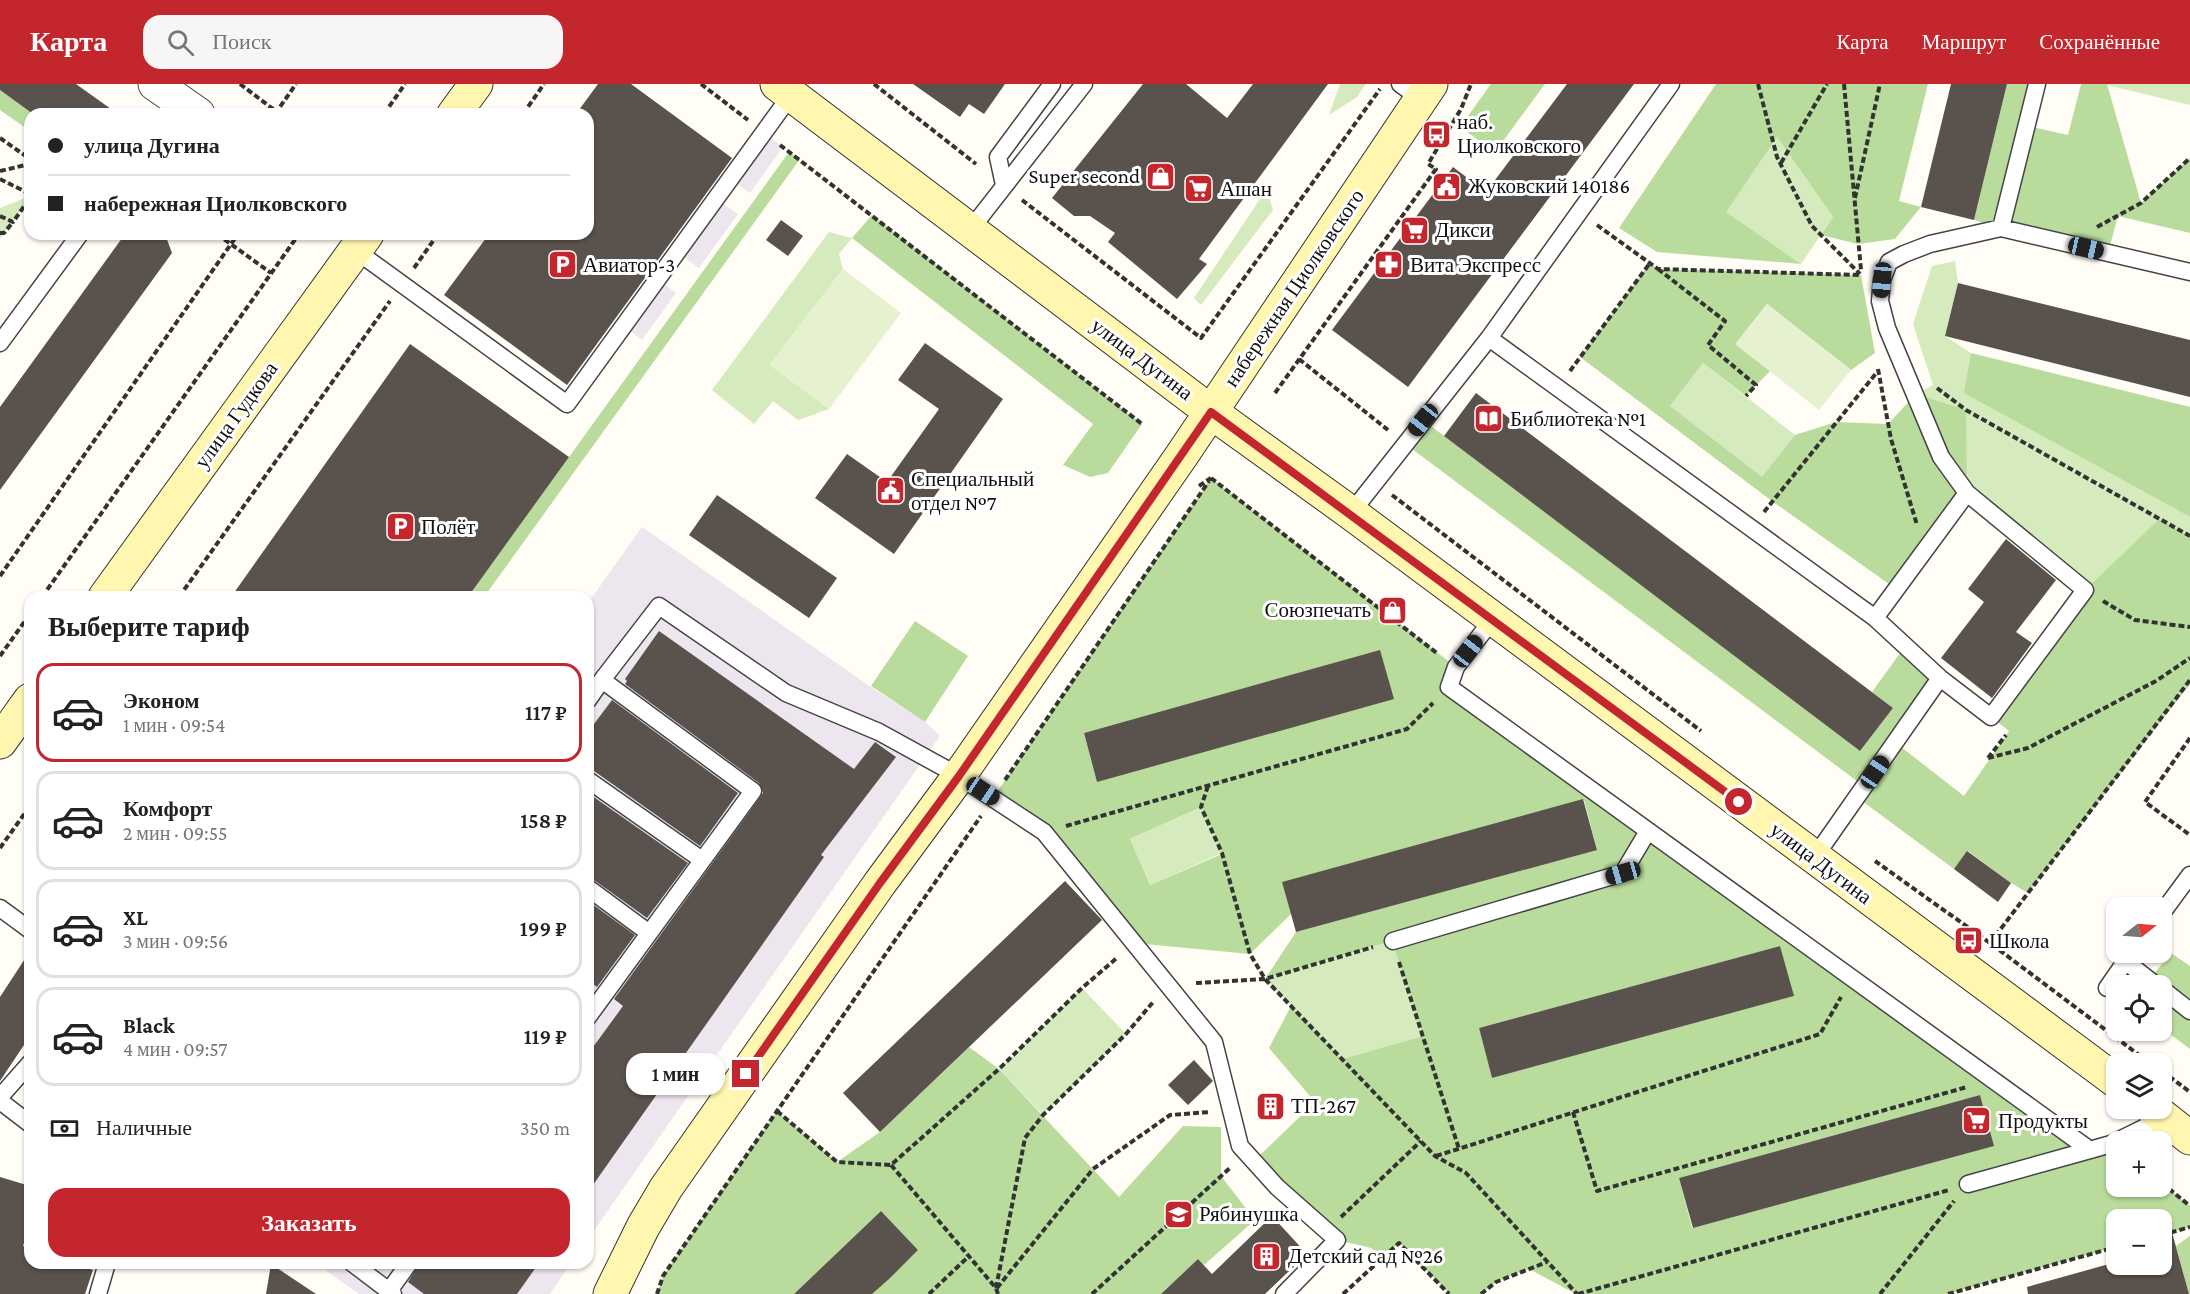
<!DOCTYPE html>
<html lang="ru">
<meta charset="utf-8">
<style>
:root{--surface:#fff;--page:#f6f6f6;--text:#222;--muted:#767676;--line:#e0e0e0;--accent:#c4262e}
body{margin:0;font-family:"Crimson Pro",serif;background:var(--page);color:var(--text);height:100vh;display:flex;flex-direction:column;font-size:22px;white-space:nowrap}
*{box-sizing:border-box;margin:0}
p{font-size:20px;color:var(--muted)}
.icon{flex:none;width:33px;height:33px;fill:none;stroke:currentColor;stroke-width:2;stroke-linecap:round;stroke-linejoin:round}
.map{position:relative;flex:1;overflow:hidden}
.side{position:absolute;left:24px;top:507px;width:570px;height:678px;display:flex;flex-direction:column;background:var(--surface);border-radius:18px;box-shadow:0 2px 4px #0004}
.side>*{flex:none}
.banner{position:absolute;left:24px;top:24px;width:570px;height:132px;border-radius:18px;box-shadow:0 2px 4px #0004;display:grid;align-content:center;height:132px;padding:0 24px;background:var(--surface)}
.needle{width:39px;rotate:73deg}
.buttons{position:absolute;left:2106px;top:813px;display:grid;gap:12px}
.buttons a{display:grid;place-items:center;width:66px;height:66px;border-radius:12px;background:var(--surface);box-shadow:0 2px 4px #0004;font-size:30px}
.end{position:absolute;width:27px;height:27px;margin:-14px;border:8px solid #c4262e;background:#fff;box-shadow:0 0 0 3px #fff}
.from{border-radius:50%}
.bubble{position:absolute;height:42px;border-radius:18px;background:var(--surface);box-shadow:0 2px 4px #0004;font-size:20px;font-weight:600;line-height:42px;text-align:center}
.car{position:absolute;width:18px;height:36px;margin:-18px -9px;border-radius:8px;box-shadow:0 0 4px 2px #0007;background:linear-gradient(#222 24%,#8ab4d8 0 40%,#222 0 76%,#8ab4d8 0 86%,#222 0)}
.banner b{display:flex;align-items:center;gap:21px;height:57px;font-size:22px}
.banner b+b{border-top:2px solid var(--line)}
.banner i{width:15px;height:15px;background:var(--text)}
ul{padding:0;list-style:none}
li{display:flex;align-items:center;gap:18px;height:99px;margin:0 12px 9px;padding:0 12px;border:3px solid var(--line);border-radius:18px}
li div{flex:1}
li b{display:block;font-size:22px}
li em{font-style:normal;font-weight:600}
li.selected{border-color:var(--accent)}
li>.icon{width:54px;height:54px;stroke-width:1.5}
h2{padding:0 24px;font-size:27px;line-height:72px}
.pay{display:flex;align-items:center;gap:15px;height:66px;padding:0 24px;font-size:22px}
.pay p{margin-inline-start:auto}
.primary-button{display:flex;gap:12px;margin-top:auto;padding:12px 24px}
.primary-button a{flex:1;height:69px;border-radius:18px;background:var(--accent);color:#fff;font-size:24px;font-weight:600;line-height:69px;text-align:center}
header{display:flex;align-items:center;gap:36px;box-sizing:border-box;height:84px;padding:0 30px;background:var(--accent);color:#fff}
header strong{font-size:28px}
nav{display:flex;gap:33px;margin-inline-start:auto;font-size:21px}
.search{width:420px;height:54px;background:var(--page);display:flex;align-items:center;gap:15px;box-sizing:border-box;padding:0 21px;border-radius:18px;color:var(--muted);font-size:22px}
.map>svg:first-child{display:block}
.industrial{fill:#eee6ef}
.green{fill:#d5ebbd}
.forest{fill:#b9dc9c;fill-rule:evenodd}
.pitch{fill:#e6f2cf}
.building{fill:#5a524d}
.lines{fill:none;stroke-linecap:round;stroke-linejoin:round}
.lane-casing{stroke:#444;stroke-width:19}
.street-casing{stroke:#444;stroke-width:35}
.secondary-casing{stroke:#333;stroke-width:35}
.path{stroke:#333;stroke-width:4;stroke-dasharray:6 3;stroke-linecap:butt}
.lane{stroke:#fff;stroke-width:16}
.street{stroke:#fff;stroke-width:33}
.secondary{stroke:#fff6b0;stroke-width:33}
.route{stroke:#c4262e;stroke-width:8}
.labels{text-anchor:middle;stroke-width:6;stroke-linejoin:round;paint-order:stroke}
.poi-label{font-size:21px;fill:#111;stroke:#fff;text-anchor:start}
.street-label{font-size:21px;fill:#111;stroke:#fff}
</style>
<header>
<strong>Карта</strong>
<div class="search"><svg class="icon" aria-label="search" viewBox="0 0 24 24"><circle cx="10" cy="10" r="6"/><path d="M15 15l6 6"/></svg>Поиск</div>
<nav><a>Карта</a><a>Маршрут</a><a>Сохранённые</a></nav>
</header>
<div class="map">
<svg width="2190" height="1210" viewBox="0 0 2190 1210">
<rect width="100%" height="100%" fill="#fffdf5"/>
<path class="industrial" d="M764,48l19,15 -33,46 -20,-14z
M716,115l22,15 -39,54 -22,-16z
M658,195l18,14 -34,47 -18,-13z
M642,443l233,163 50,32 15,14 -352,503v-636z
M315,1179h256l-21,31h-191z"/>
<path class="green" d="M1340,0h26l-9,13 -28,18z
M2107,0h83v21l-83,-20z
M1777,53l56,80 -32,47 -76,-52z
M1268,110l5,16 -72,95 -7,-7 66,-99z
M30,112v2l-30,41v-31z
M829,148l23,6 -13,16 4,15 -73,96 59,44 -31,11 -25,-19 -19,23 -42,-34z
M1955,177l3,22 -13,53 26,17 -6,40 225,124v19l-31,-17 -74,71 -118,-97 -51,-99 17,-9 -20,-61 19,-58z
M1703,279l92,72 -33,43 -92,-72z
M1201,723l21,46 -72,32 -20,-46z
M1393,857l30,95 -81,23 -77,-80z
M1082,904l44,46 -83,81 -44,-46z"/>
<path class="forest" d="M1491,0h54l-50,68 -35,-25z
M1716,0h212l-29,117 22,6 -26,32 -37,5 -37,-9 12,-18 -56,-80 -51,75 75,52 -144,-12 -38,-24z
M2007,0h30l-10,42 41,9 13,-51h26l34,119 49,-45v75l-72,-17 -10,37 -107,-25 -27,-8z
M0,6l33,24h-3v17l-30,-21z
M789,68l11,7 -316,438h-16z
M872,131l270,209 -34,49 -18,4 -27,-12 30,-41 -241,-186z
M1650,179l8,6 203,6 14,78 -24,17 -84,-66 -31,40 34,27 -24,25 -43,-33 -33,43 92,71 33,-42 41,-13 52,2 28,-30 50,16 1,83 -71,96 -124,-88 -192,-144z
M1971,269l219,54v110l-226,-124z
M1423,336l437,331 33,-43 -21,-16 33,-46 35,32 -44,65 68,53 45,-65 -18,-14 94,-127 74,-71 31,17v148l-162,209 -17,-10 -43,-32 -14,18 -96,-71 7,-11 -461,-344z
M1211,394l245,189 -7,20 641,463 26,-2v38h46v-3l28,23v21l-28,8v-15h-46v27l-168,47h-372l-47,-25 -33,13 -15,12h-31l-51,-51 -17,15 -11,-10 -34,-8 -83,-79 61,-59 -46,-54 22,-42 51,53 81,-23 -31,-95 -127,38 31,-47 301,-83 -13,-49 -301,82 8,32 -41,40 -116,-11 -90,-111 -51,-34zM1379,567l-282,131 -13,-49zM1201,723l21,47 -72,31 -20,-46zM1780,862l13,50 -301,82 -13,-50zM1980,1011l13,51 -301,82 -13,-50z
M915,537l53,35 -43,66 -54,-36z
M2171,869l19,13v83l-28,-21v-42h-18z
M969,963l30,22 120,128 64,-71 38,1v49l34,44 -51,45 -6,-6 -37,35h-289l46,-44 -37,-39 -87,83h-137l6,-18 114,-165 60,51 43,-30z
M2190,1152v58h-1l-13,-48z"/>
<path class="pitch" d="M843,185l58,44 -72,96 -59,-44z
M1767,220l84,66 -32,40 -84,-66z"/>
<path class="building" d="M0,0h76l42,30h-85l-33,-24z
M598,0h33l101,74 -165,227 -123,-90 45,-61h99v-120h-12z
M913,0h92l-21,30 -15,-10 -9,13z
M1143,0h43l41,34 26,-34h75l-129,175 8,5 -30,35 -69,-57 7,-9 -25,-17h-16l-22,-18z
M1567,0h67l-226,303 -76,-57 121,-163 33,25z
M1951,0h56l-33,136 -53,-13z
M781,136l22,16 -15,20 -22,-16z
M125,150h40l7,19 -172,237v-83z
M1958,199l232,57v57l-245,-61z
M925,259l78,56 -109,155 -79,-56 32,-44 40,28 52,-73 -41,-29z
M410,260l159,113 -101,140h-237z
M1476,309l417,315 -33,43 -416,-315z
M717,411l120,83 -28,40 -120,-83z
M2006,455l50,41 -40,52 16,11 -40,55 -51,-40 43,-56 -16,-13z
M659,547l195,138 21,-27 21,15 -75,98 3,2 -236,335v-138l35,-48 -9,-7 149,-206 -4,-10 -134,-99 2,-3 -2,-2z
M1380,566l14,49 -297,83 -13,-49z
M612,616l126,93 -38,53 -106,-75 -6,-1v-38z
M588,709l100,70 -41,55 -53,-38 -6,-2z
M1583,715l14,51 -301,82 -14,-50z
M1967,767l44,32 -13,19 -44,-33z
M1065,797l37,39 -222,212 -37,-39z
M588,817l47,34 -38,52 -9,-7z
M1780,862l14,50 -302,82 -13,-50z
M30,867v85l-30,45v-84z
M1194,976l19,21 -25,24 -20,-20z
M1980,1011l14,51 -301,82 -14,-50z
M0,1093l30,9v40l-7,20 7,2v15h43l20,7 -8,24h-85z
M881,1127l37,39 -29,29 -17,15h-78z
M1272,1132l35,38 -42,40h-104l37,-35 14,15z
M2168,1134l21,76h-161l-1,-7 82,-23h53v-45z
M419,1179h120l-22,31h-93l-16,-12z
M271,1180l45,30h-50z"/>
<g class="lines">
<defs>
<path id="lane" d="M1400,0l21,15
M1004,101l-6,-28 54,-73
M2001,144l189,44
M970,146l114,-146
M355,166l212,154 224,-309
M1489,254l386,280 65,60 -126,180
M0,259l80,-109
M1351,429l138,-175 182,-254
M1875,534l92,-125 -26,-36 -54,-129 -7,-27 2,-21 7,-18 15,-8 26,-10 71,-16 36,-144
M1493,535l-37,48 -7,20 641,463 21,-6 53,-26
M1940,594l51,39 94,-127 -118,-97
M588,616l14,-20
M588,696l114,80
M588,804l61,45
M0,824l30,22
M2162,829l28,-38
M1393,857l230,-68 25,-42
M2125,877l32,25
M2107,904l25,-36
M2162,905l28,22
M588,933l165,-226 -151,-111 57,-74 127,87 93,39 80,44 85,56 170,210 26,104 37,41 60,53 -53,54
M0,1013l30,-34
M0,1017l30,23
M1968,1100l122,-34
M352,1179l41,31
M389,1207l20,-28
M98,1210l9,-31"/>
<path id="street" d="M155,0l43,30"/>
<path id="secondary" d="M777,0l434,328 140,101 765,568
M454,30l22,-30
M105,513l262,-363
M0,658l30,-42
M2152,1024l38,30
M610,1210l33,-67 23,-39 214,-305 79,-107 223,-321 249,-371"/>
</defs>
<use href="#lane" class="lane-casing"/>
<use href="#street" class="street-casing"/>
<use href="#secondary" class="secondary-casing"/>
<path class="path" d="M240,0l37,28
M701,0l47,36
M874,0l102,80
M1758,0l19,73 35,69 48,48
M1844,0l17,186
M275,30l21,-30
M384,30l21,-30
M523,30l21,-30
M0,54l30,21
M780,61l362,279
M1781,79l46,-79
M0,87l30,-7
M0,95l30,15
M1855,114l25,-114
M1022,116l179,138 179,-249
M0,132l13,6 17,-24
M1597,141l61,44 202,6
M2097,143l44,-24 49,-45
M0,149h4l9,-11
M217,150l54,39
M414,184l24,-34
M1658,185l67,52 -17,24 48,40 -10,11
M1299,275l89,71
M1878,285l13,70 26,86
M1570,287l80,-108
M1937,304l29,22 224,126
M1275,309l161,-224 -8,-5 33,-55 10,-25
M1211,394l227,176
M1199,402l12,-8
M1392,411l309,236
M1764,428l114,-141
M0,492l238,-342
M42,513l257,-363
M179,513l211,-296
M2103,517l32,19 55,7
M0,572l30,-42
M2190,654l-45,64 45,33
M1988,674l40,-10 128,-67 34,-23
M1988,674l18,-23
M1005,696l204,-299
M1208,702l-7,21 21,46 28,101 15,25 170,177 31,17 111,121
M1066,742l341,-97 26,-26
M0,764l30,-42
M1875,777l115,82 161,121
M1990,859l200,-263
M1399,878l60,187
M1196,899l69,-4 108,-32
M2162,987l28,21
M777,1027l60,51 54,3 108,-96 83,-81 36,-31
M1573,1028l24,79 370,-104
M1436,1072l384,-122 21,-37
M891,1081l105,123 2,6
M2162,1099l28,23
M1341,1133l80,-76
M2162,1151l28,-8
M996,1204l29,-150 18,-23 83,-81 28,-33
M997,1204l96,-119 77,-54 40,-3
M657,1210l6,-18 318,-460
M929,1210l40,-38
M1092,1210l139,-127
M1343,1210l56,-51 50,51
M1481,1210l15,-12 51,-20
M1578,1210l371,-104
M1880,1210l74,-93
M1948,1210l168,-47"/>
<use href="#lane" class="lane"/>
<use href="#street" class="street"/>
<use href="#secondary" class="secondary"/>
</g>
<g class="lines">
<path class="route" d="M746,990l134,-191 79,-107 252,-364 528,390"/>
</g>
<defs>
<symbol id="bus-square" viewBox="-11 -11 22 22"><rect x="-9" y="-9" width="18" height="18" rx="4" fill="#c4262e" stroke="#fff"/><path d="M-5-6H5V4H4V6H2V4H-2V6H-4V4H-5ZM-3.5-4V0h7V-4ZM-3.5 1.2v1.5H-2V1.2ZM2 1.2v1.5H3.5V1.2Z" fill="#fff"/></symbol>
<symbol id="shop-square" viewBox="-11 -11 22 22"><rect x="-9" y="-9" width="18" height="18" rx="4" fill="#c4262e" stroke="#fff"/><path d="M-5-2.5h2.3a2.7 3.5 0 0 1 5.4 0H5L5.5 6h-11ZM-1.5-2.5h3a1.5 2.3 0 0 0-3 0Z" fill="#fff"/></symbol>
<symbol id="civic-square" viewBox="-11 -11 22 22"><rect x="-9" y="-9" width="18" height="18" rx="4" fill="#c4262e" stroke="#fff"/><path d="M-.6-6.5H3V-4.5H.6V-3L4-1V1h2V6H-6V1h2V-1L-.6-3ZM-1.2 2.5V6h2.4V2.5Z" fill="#fff"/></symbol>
<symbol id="supermarket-square" viewBox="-11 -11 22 22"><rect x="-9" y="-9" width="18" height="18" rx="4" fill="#c4262e" stroke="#fff"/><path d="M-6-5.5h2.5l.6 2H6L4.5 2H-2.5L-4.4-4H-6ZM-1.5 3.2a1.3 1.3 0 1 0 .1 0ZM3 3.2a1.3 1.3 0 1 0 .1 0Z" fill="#fff"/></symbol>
<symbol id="parking-square" viewBox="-11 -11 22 22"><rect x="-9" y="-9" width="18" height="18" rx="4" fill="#c4262e" stroke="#fff"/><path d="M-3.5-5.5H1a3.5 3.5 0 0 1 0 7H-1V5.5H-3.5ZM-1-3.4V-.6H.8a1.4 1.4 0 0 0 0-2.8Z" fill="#fff"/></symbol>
<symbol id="pharmacy-square" viewBox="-11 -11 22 22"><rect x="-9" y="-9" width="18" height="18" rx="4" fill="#c4262e" stroke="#fff"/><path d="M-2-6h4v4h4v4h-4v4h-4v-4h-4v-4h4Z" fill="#fff"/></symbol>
<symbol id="library-square" viewBox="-11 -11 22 22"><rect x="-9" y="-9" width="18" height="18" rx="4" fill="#c4262e" stroke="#fff"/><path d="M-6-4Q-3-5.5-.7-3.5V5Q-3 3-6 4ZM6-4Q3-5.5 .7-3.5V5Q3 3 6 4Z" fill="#fff"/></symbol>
<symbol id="building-square" viewBox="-11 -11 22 22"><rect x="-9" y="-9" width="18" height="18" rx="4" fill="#c4262e" stroke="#fff"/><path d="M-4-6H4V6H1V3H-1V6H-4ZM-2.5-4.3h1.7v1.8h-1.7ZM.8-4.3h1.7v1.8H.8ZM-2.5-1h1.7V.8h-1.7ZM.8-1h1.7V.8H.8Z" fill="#fff"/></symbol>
<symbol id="school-square" viewBox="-11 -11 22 22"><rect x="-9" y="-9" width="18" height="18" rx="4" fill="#c4262e" stroke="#fff"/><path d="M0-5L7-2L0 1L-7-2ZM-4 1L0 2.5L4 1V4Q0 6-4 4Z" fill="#fff"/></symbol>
</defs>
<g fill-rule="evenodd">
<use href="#bus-square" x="1420" y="34" width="33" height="33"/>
<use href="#shop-square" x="1144" y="76" width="33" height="33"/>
<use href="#civic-square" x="1430" y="86" width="33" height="33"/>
<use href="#supermarket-square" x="1182" y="88" width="33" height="33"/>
<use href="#supermarket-square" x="1398" y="130" width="33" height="33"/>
<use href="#parking-square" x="546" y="164" width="33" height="33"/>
<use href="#pharmacy-square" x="1372" y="164" width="33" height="33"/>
<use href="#library-square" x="1472" y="318" width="33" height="33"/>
<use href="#civic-square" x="874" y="390" width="33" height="33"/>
<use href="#parking-square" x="384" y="426" width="33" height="33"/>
<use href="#shop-square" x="1376" y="510" width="33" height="33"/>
<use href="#bus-square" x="1952" y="840" width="33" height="33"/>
<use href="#building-square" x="1254" y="1006" width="33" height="33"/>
<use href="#supermarket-square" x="1960" y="1020" width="33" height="33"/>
<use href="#school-square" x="1162" y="1114" width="33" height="33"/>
<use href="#building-square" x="1250" y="1156" width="33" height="33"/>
</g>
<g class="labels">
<g class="poi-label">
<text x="1457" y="45">наб.<tspan x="1457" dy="24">Циолковского</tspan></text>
<text x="1140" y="99" text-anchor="end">Super second</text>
<text x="1468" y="109">Жуковский 140186</text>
<text x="1220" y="112">Ашан</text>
<text x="1435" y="153">Дикси</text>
<text x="583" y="188">Авиатор-3</text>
<text x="1410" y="188">Вита Экспресс</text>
<text x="1510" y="342">Библиотека №1</text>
<text x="911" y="402">Специальный<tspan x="911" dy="24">отдел №7</tspan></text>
<text x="421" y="450">Полёт</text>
<text x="1371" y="533" text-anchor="end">Союзпечать</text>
<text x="1989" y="864">Школа</text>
<text x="1291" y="1029">ТП-267</text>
<text x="1998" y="1044">Продукты</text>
<text x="1199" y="1137">Рябинушка</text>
<text x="1288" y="1179">Детский сад №26</text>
</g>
<g class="street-label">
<text transform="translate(1294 204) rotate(-56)" y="7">набережная Циолковского</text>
<text transform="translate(1142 275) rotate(37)" y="7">улица Дугина</text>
<text transform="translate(236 331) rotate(-54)" y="7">улица Гудкова</text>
<text transform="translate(1821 779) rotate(37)" y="7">улица Дугина</text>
</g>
</g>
</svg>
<div class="buttons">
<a><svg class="needle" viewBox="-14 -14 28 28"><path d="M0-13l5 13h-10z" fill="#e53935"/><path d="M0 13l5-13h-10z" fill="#767676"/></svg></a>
<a><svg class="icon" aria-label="locate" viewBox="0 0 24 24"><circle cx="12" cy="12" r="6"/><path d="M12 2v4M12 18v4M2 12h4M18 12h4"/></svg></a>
<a><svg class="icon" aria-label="layers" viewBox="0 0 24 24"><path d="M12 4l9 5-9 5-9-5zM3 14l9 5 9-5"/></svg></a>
<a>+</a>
<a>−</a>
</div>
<i class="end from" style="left:1739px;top:718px"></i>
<i class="end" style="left:746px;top:990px"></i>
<div class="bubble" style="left:626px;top:969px;width:99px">1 мин</div>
<i class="car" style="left:2086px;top:164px;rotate:103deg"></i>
<i class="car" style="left:1882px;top:196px;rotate:185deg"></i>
<i class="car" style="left:1423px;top:336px;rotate:219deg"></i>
<i class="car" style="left:1468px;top:567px;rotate:38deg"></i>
<i class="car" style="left:1875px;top:688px;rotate:34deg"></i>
<i class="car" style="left:983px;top:707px;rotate:123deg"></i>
<i class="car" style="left:1623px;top:789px;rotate:254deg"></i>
<div class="banner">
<b><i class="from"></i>улица Дугина</b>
<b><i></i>набережная Циолковского</b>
</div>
<section class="side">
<h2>Выберите тариф</h2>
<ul>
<li class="selected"><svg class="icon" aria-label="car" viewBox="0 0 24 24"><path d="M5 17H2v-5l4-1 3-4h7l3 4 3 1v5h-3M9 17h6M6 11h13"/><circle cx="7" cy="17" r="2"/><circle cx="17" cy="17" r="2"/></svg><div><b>Эконом</b><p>1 мин · 09:54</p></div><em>117 ₽</em></li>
<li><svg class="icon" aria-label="car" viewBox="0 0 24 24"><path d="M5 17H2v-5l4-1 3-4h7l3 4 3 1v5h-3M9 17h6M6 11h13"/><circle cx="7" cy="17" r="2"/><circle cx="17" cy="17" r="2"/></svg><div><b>Комфорт</b><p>2 мин · 09:55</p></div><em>158 ₽</em></li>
<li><svg class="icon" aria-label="car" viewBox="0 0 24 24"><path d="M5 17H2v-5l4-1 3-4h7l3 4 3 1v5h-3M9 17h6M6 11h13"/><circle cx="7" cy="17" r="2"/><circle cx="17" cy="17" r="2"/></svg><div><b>XL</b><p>3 мин · 09:56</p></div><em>199 ₽</em></li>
<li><svg class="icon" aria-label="car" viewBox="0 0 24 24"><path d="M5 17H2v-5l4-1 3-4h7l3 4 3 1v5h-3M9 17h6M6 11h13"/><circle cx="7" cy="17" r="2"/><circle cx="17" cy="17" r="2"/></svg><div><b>Black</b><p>4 мин · 09:57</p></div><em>119 ₽</em></li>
</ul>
<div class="pay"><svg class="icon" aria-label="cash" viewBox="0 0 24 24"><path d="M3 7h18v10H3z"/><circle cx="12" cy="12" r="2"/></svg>Наличные<p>350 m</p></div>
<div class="primary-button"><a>Заказать</a></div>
</section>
</div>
